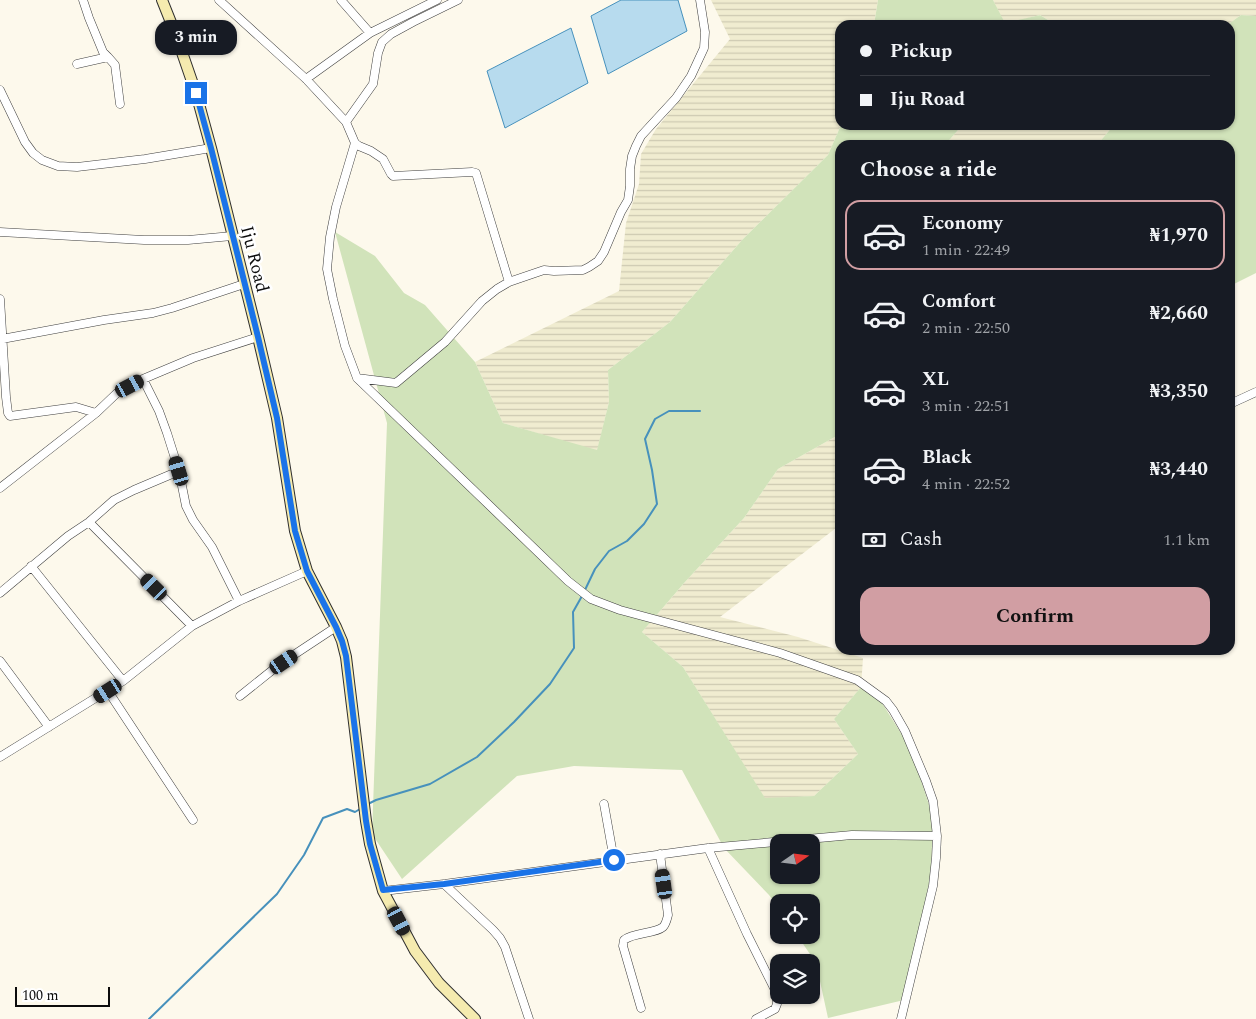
<!DOCTYPE html>
<meta charset="utf-8">
<style>
:root{--surface:#171b24;--page:#20242c;--text:#f1f3f6;--muted:#9ea1a6;--line:#363941;--accent:#d19ea3}
body{margin:0;font-family:Spectral,serif;background:var(--page);color:var(--text);height:100vh;display:flex;flex-direction:column;font-size:19px;white-space:nowrap}
*{box-sizing:border-box;margin:0}
p{font-size:16px;color:var(--muted)}
.icon{flex:none;width:28px;height:28px;fill:none;stroke:currentColor;stroke-width:2;stroke-linecap:round;stroke-linejoin:round}
.map{position:relative;flex:1;overflow:hidden}
.drawer{position:absolute;left:835px;top:140px;width:400px;height:515px;display:flex;flex-direction:column;background:var(--surface);border-radius:15px;box-shadow:0 1px 4px #0004}
.drawer>*{flex:none}
.guide{position:absolute;left:835px;top:20px;width:400px;height:110px;border-radius:15px;box-shadow:0 1px 4px #0004;display:grid;align-content:center;height:110px;padding:0 25px;background:var(--surface)}
.needle{width:32px;rotate:76deg}
.tools{position:absolute;left:770px;top:834px;display:grid;gap:10px}
.tools a{display:grid;place-items:center;width:50px;height:50px;border-radius:10px;background:var(--surface);box-shadow:0 1px 4px #0004;font-size:25px}
.scale{position:absolute;left:15px;bottom:12px;width:95px;box-sizing:border-box;padding-left:5px;border:2px solid #0c0c0c;border-top:0;font-size:14px;line-height:18px;white-space:nowrap;color:#0c0c0c;-webkit-text-stroke:4px #fff;paint-order:stroke}
.end{position:absolute;width:22px;height:22px;margin:-11px;border:6px solid #1a73e8;background:#fff;box-shadow:0 0 0 2px #fff}
.from{border-radius:50%}
.bubble{position:absolute;height:35px;border-radius:15px;background:var(--surface);box-shadow:0 1px 4px #0004;font-size:16px;font-weight:700;line-height:35px;text-align:center}
.car{position:absolute;width:15px;height:30px;margin:-15px -8px;border-radius:6px;box-shadow:0 0 4px 1px #0007;background:linear-gradient(#222 24%,#8ab4d8 0 40%,#222 0 76%,#8ab4d8 0 86%,#222 0)}
.guide b{display:flex;align-items:center;gap:18px;height:48px;font-size:19px}
.guide b+b{border-top:1px solid var(--line)}
.guide i{width:12px;height:12px;background:var(--text)}
ul{padding:0;list-style:none}
li{display:flex;align-items:center;gap:15px;height:70px;margin:0 10px 8px;padding:0 15px;border:2px solid transparent;border-radius:15px}
li div{flex:1}
li b{display:block;font-size:19px}
li em{font-style:normal;font-weight:700}
li.active{border-color:var(--accent)}
li>.icon{width:45px;height:45px;stroke-width:1.5}
h2{padding:0 25px;font-size:22px;line-height:60px}
.pay{display:flex;align-items:center;gap:12px;height:55px;padding:0 25px;font-size:19px}
.pay p{margin-inline-start:auto}
.action{display:flex;gap:10px;margin-top:auto;padding:10px 25px}
.action a{flex:1;height:58px;border-radius:15px;background:var(--accent);color:#111;font-size:20px;font-weight:700;line-height:58px;text-align:center}
.map>svg:first-child{display:block}
.farmland{fill:url(#farmland-rules)}
.grass{fill:#d1e3ba;fill-rule:evenodd}
.water{fill:#b7dbee;stroke:#4791bc}
.lines{fill:none;stroke-linecap:round;stroke-linejoin:round}
.stream{stroke:#4791bc;stroke-width:2}
.street-casing{stroke:#3f3f3f;stroke-width:9}
.secondary-casing{stroke:#2e2e2e;stroke-width:12}
.street{stroke:#fff;stroke-width:8}
.secondary{stroke:#f5ebaf;stroke-width:10}
.route{stroke:#1a73e8;stroke-width:6}
.labels{text-anchor:middle;stroke-width:5;stroke-linejoin:round;paint-order:stroke}
.street-label{font-size:18px;fill:#0c0c0c;stroke:#fff}
</style>
<div class="map">
<svg width="1256" height="1019" viewBox="0 0 1256 1019">
<defs>
<pattern id="farmland-rules" width="6" height="5" patternUnits="userSpaceOnUse" patternTransform="scale(1.25)"><rect width="6" height="5" fill="#f0ecd0"/><path d="M0 2.5h6" fill="none" stroke="#cdc9b1"/></pattern>
</defs>
<rect width="100%" height="100%" fill="#fdf9ec"/>
<path class="farmland" d="M711,0h167l-4,25h-34v100h1l-13,30 -85,84 -73,83 -62,48 1,32 -12,49 -94,-28 -28,-61 144,-71 7,-68 13,-39 2,-30 15,-25 74,-90z
M993,0h263v16l-15,-1 -14,10h-171l-16,-10 -35,9z
M1014,125h124l-25,1 -16,19h-152l13,-15z
M840,434v91l-120,92 78,20 65,21 -2,29 -27,32 24,35 -44,42 -49,3 -82,-132 -41,-35 43,-50 59,-64 34,-49z"/>
<path class="grass" d="M878,0h115l12,23 35,-8 16,10h-182z
M1241,15l15,1v257l-26,13v-141h-133l16,-19 117,-1v-100h-3z
M841,125h173l-56,5 -13,15h-105v243l-1,2c-1,15 1,29 1,44l-62,35 -34,49 -59,64 -43,50 41,35 82,131 49,-2 44,-42 -24,-35 27,-32 21,16 29,46 22,68 -2,57 -27,126 -76,18 -12,-55 -19,-28h14v-33h-32v6l-10,-13 -45,-47 -42,-78 -108,-4 -57,10 -115,103 -30,-45 15,-411 -52,-191 40,24 29,37 21,12 50,57 28,61 94,27 12,-48 -1,-32 62,-48 73,-83 85,-84zM779,842h32v33h-32z"/>
<path class="water" d="M621,0h57l9,31 -79,43 -17,-58z
M571,28l17,55 -83,45 -18,-57z"/>
<g class="lines">
<path class="stream" d="M584,592l11,-23 14,-18 18,-10 17,-17 13,-20 -5,-34 -7,-31 10,-20 14,-8h31
M368,804l8,-4 54,-16 47,-27 37,-35 36,-38 24,-36 -1,-36 9,-16
M149,1019l128,-125 27,-39 19,-37 24,-9 8,3 5,-3"/>
<defs>
<path id="street" d="M219,0l87,79 40,43 9,21 4,3 12,5 12,8 8,15 2,2 79,-4 4,1 33,109
M341,0l29,33
M108,57l7,8 5,39
M77,64l31,-7 -5,-5 -14,-34 -6,-18
M306,79l64,-46 67,-33
M0,90l25,52 8,11 9,7 16,6 19,1 68,-8 66,-11
M346,122l27,-38 5,-31 4,-11 9,-8 22,-12 45,-22
M355,143l-19,64 -6,30 -3,32 6,30 12,47 12,32 211,203 23,18 29,11 160,43 77,27 29,21 7,9 12,21 21,50 7,20 4,35 -1,22 -3,28 -32,133
M0,232l144,8h44l44,-4
M0,299l6,98 2,16 2,3 66,-9 20,6
M2,339l102,-19 49,-7 19,-5 72,-24
M357,378l39,5 49,-41 37,-41 15,-12 12,-7 35,-12 10,1 29,-1 6,-3 9,-6 6,-9 17,-40 7,-12 2,-14v-17l2,-13 4,-10 5,-10 35,-38 15,-22 13,-28 1,-16 -5,-32
M143,379l16,32 8,22 12,38 7,35 7,14 19,27 27,54
M1230,404l26,-12
M0,488l96,-75 21,-20 26,-14 50,-21 65,-21
M89,522l103,104
M31,566l92,115
M0,593l68,-57 21,-14 25,-22 20,-10 45,-19
M0,661l49,66
M108,691l85,129
M240,696l40,-32 56,-37
M0,757l123,-76 69,-55 47,-25 68,-30
M604,804l10,56
M708,848l39,86 29,58 1,12 -2,5 -19,10
M444,884l49,46 7,8 5,9 24,72
M383,891l61,-7 264,-36 144,-13 85,1
M641,1008l-18,-62 1,-6c10,-8 31,-6 39,-13 3,-3 4,-8 5,-12l-8,-61"/>
<path id="secondary" d="M162,0l14,35 20,58 15,55 47,189 19,81 18,113 12,40 29,56 6,14 4,16 20,164 4,23 13,47 32,60 24,32 36,36"/>
</defs>
<use href="#street" class="street-casing"/>
<use href="#secondary" class="secondary-casing"/>
<use href="#street" class="street"/>
<use href="#secondary" class="secondary"/>
</g>
<g class="lines">
<path class="route" d="M196,93l15,55 47,189 19,81 18,113 12,40 29,56 6,14 4,15 20,165 4,23 13,46 61,-6 170,-24"/>
</g>
<g class="labels">
<g class="street-label">
<text transform="translate(255 259) rotate(76)" y="6">Iju Road</text>
</g>
</g>
</svg>
<div class="tools">
<a><svg class="needle" viewBox="-14 -14 28 28"><path d="M0-13l5 13h-10z" fill="#e53935"/><path d="M0 13l5-13h-10z" fill="#9ea1a6"/></svg></a>
<a><svg class="icon" aria-label="locate" viewBox="0 0 24 24"><circle cx="12" cy="12" r="6"/><path d="M12 2v4M12 18v4M2 12h4M18 12h4"/></svg></a>
<a><svg class="icon" aria-label="layers" viewBox="0 0 24 24"><path d="M12 4l9 5-9 5-9-5zM3 14l9 5 9-5"/></svg></a>
</div>
<div class="scale">100 m</div>
<i class="end from" style="left:614px;top:860px"></i>
<i class="end" style="left:196px;top:93px"></i>
<div class="bubble" style="left:155px;top:20px;width:82px">3 min</div>
<i class="car" style="left:130px;top:386px;rotate:62deg"></i>
<i class="car" style="left:179px;top:471px;rotate:343deg"></i>
<i class="car" style="left:154px;top:587px;rotate:315deg"></i>
<i class="car" style="left:284px;top:662px;rotate:56deg"></i>
<i class="car" style="left:108px;top:691px;rotate:238deg"></i>
<i class="car" style="left:664px;top:884px;rotate:352deg"></i>
<i class="car" style="left:399px;top:921px;rotate:152deg"></i>
<div class="guide">
<b><i class="from"></i>Pickup</b>
<b><i></i>Iju Road</b>
</div>
<section class="drawer">
<h2>Choose a ride</h2>
<ul>
<li class="active"><svg class="icon" aria-label="car" viewBox="0 0 24 24"><path d="M5 17H2v-5l4-1 3-4h7l3 4 3 1v5h-3M9 17h6M6 11h13"/><circle cx="7" cy="17" r="2"/><circle cx="17" cy="17" r="2"/></svg><div><b>Economy</b><p>1 min · 22:49</p></div><em>₦1,970</em></li>
<li><svg class="icon" aria-label="car" viewBox="0 0 24 24"><path d="M5 17H2v-5l4-1 3-4h7l3 4 3 1v5h-3M9 17h6M6 11h13"/><circle cx="7" cy="17" r="2"/><circle cx="17" cy="17" r="2"/></svg><div><b>Comfort</b><p>2 min · 22:50</p></div><em>₦2,660</em></li>
<li><svg class="icon" aria-label="car" viewBox="0 0 24 24"><path d="M5 17H2v-5l4-1 3-4h7l3 4 3 1v5h-3M9 17h6M6 11h13"/><circle cx="7" cy="17" r="2"/><circle cx="17" cy="17" r="2"/></svg><div><b>XL</b><p>3 min · 22:51</p></div><em>₦3,350</em></li>
<li><svg class="icon" aria-label="car" viewBox="0 0 24 24"><path d="M5 17H2v-5l4-1 3-4h7l3 4 3 1v5h-3M9 17h6M6 11h13"/><circle cx="7" cy="17" r="2"/><circle cx="17" cy="17" r="2"/></svg><div><b>Black</b><p>4 min · 22:52</p></div><em>₦3,440</em></li>
</ul>
<div class="pay"><svg class="icon" aria-label="cash" viewBox="0 0 24 24"><path d="M3 7h18v10H3z"/><circle cx="12" cy="12" r="2"/></svg>Cash<p>1.1 km</p></div>
<div class="action"><a>Confirm</a></div>
</section>
</div>
